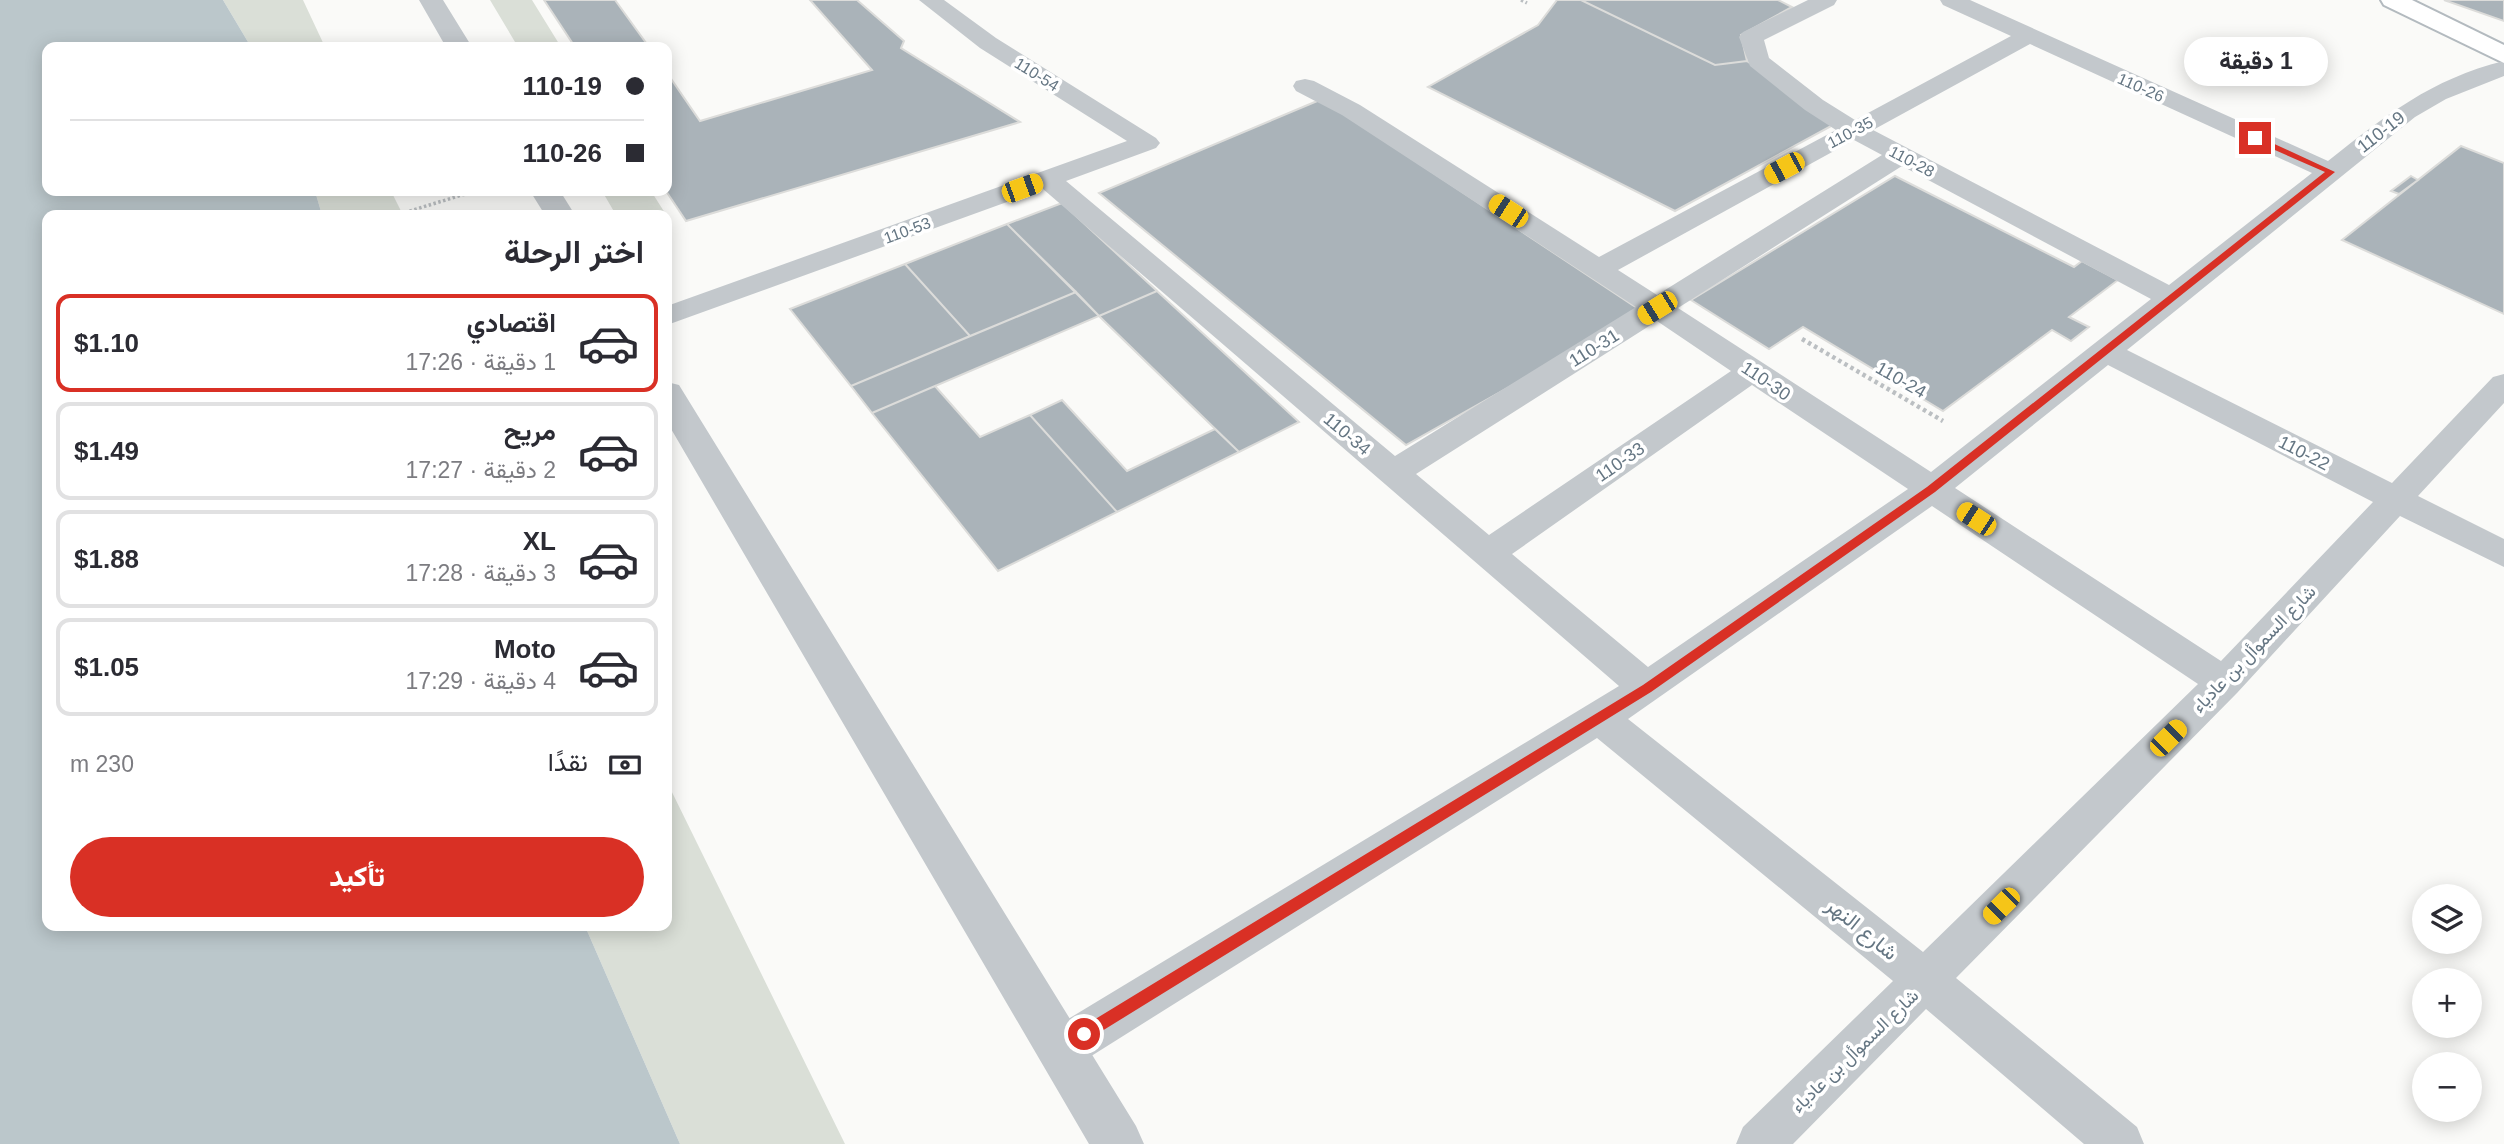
<!DOCTYPE html>
<html lang="ar">
<meta charset="utf-8">
<style>
:root{--surface:#fff;--page:#f2f2f3;--text:#2b2b33;--muted:#7c7c81;--line:#e1e1e2;--accent:#d93025}
body{margin:0;font-family:Helvetica,Vazirmatn,sans-serif;background:var(--page);color:var(--text);direction:rtl;height:100vh;display:flex;flex-direction:column;font-size:26px;white-space:nowrap}
*{box-sizing:border-box;margin:0}
p{font-size:23px;color:var(--muted)}
.icon{flex:none;width:38px;height:38px;fill:none;stroke:currentColor;stroke-width:2;stroke-linecap:round;stroke-linejoin:round}
.map{position:relative;flex:1;overflow:hidden;direction:ltr}
.drawer{position:absolute;left:42px;top:210px;width:630px;height:721px;display:flex;flex-direction:column;background:var(--surface);border-radius:14px;box-shadow:0 4px 18px #0003;direction:rtl}
.drawer>*{flex:none}
.top-card{position:absolute;left:42px;top:42px;width:630px;height:154px;border-radius:14px;box-shadow:0 4px 18px #0003;direction:rtl;display:grid;align-content:center;height:154px;padding:0 28px;background:var(--surface)}
.controls{position:absolute;left:2412px;top:884px;display:grid;gap:14px}
.controls a{display:grid;place-items:center;width:70px;height:70px;border-radius:50%;background:var(--surface);box-shadow:0 4px 18px #0003;font-size:35px}
.end{position:absolute;width:32px;height:32px;margin:-16px;border:9px solid #d93025;background:#fff;box-shadow:0 0 0 4px #fff}
.from{border-radius:50%}
.bubble{position:absolute;height:49px;border-radius:24px;background:var(--surface);box-shadow:0 4px 18px #0003;font-size:23px;font-weight:800;line-height:49px;text-align:center;direction:rtl}
.car{position:absolute;width:21px;height:42px;margin:-21px -10px;border-radius:9px;box-shadow:0 0 5px 2px #0007;background:linear-gradient(#f5c518 24%,#345 0 40%,#f5c518 0 76%,#345 0 86%,#f5c518 0)}
.top-card b{display:flex;align-items:center;gap:24px;height:66px;font-size:26px}
.top-card b+b{border-top:2px solid var(--line)}
.top-card i{width:18px;height:18px;background:var(--text)}
ul{padding:0;list-style:none}
li{display:flex;align-items:center;gap:21px;height:98px;margin:0 14px 10px;padding:0 14px;border:4px solid var(--line);border-radius:14px}
li div{flex:1}
li b{display:block;font-size:26px}
li em{font-style:normal;font-weight:800}
li.on{border-color:var(--accent)}
li>.icon{width:63px;height:63px;stroke-width:1.5}
h2{padding:0 28px;font-size:32px;line-height:84px}
.pay{display:flex;align-items:center;gap:18px;height:77px;padding:0 28px;font-size:26px}
.pay p{margin-inline-start:auto}
.cta{display:flex;gap:14px;margin-top:auto;padding:14px 28px}
.cta a{flex:1;height:80px;border-radius:42px;background:var(--accent);color:#fff;font-size:28px;font-weight:800;line-height:80px;text-align:center}
.map>svg:first-child{display:block}
.green{fill:#dadfd7}
.water{fill:#bbc7cb}
.building{fill:#aab3b9;stroke:#dcdcda;stroke-width:2}
.lines{fill:none;stroke-linecap:round;stroke-linejoin:round}
.secondary-casing{stroke:#b3babf;stroke-width:4}
.path-far1{stroke:#bbbfc2;stroke-width:3.5;stroke-dasharray:2.5 2.5;stroke-linecap:butt}
.path{stroke:#bbbfc2;stroke-width:4.5;stroke-dasharray:3.5 3.5;stroke-linecap:butt}
.service{fill:#c3c8cc;fill-rule:evenodd}
.minor{fill:#c3c8cc;fill-rule:evenodd}
.secondary{fill:#fff;fill-rule:evenodd}
.route{fill:#d93025}
.labels{text-anchor:middle;stroke-width:7;stroke-linejoin:round;paint-order:stroke}
.far-street-label{font-size:16px;fill:#657683;stroke:#fff}
.street-label{font-size:18px;fill:#657683;stroke:#fff}
.near-street-label{font-size:21px;fill:#657683;stroke:#fff}
</style>
<div class="map">
<svg width="2504" height="1144" viewBox="0 0 2504 1144">
<rect width="100%" height="100%" fill="#fafaf8"/>
<path class="green" d="M223,0h80l22,47h-74z
M490,0h42l29,47h-43z
M315,191h76l12,24h-81z
M602,191h49l21,33 -5,2v-11h-51z
M667,782l178,362h-165l-95,-218h82z"/>
<path class="water" d="M0,0h223l28,47h-204v144h268l7,24h-275v711h538l95,218h-680z"/>
<path class="building" d="M544,0h71l34,47h-74z
M810,0h47l47,41 -3,7 119,74 -334,99 -20,-30 1,-118 33,48 172,-51z
M1557,0h24l134,65 32,-4 86,64 -158,86 -247,-124 110,-62z
M1581,0h197l14,7 -51,28 6,26 -32,4z
M2444,0h60v21z
M1322,99l321,213 -237,133 -307,-252z
M2461,146l43,17v151l-162,-74z
M1895,176l179,91 8,-6 36,19 -49,37 20,10 -18,14 -19,-11 -109,81 -140,-84 -34,22 -78,-49z
M2411,176l7,4 -19,14 -8,-3z
M1062,203l95,88 -58,25 -92,-92z
M1007,224l69,68 -106,44 -65,-72z
M905,264l65,72 -119,50 -61,-77z
M1157,291l142,131 -60,30 -140,-136z
M1076,292l23,24 -227,97 -21,-27z
M935,386l45,51 50,-22 87,97 -119,59 -126,-158z
M1062,400l65,71 88,-42 24,23 -122,60 -87,-97z"/>
<g class="lines">
<defs>
<path id="secondary" d="M2381,0h31l92,45v18l-120,-58z"/>
</defs>
<use href="#secondary" class="secondary-casing"/>
<path class="path-far1" d="M1521,0l6,3
M400,214l75,-23"/>
<path class="path" d="M1802,339l141,82"/>
<path class="service" d="M919,0h25l52,38 160,100 4,5 -4,5 -90,33 329,275 241,-149 -294,-192 -46,-24 -3,-5 3,-5 9,-2 9,2 46,24 239,152 237,-127 -31,-20 -55,-44 -11,-29 4,-5 65,-32h29l-3,5 -70,35 5,18 54,42 32,20 156,-84 -68,-31 -3,-5h30l358,161c57,-45 103,-82 176,-100v15l-58,23 -31,18 -288,233 265,133 101,-106 11,-3v29l-86,93 86,43v28l-104,-51 -163,177 -281,285 181,149 7,17h-60l-158,-135 -133,135h-57l7,-17 150,-146 -296,-243 -520,327 -16,6 -16,-6 -7,-16 7,-16 574,-347 -576,-497 -376,136v-19l460,-165 -147,-93zM2030,44l282,129 -143,112 -296,-155zM1854,140l28,15 -225,140 -39,-25zM1902,166l249,133 -220,173 -253,-164zM1657,321l74,50 -242,164 -73,-61zM2108,365l265,137 -152,159 -266,-173zM1752,385l156,104 -260,178 -136,-113zM1932,506l266,178 -275,268 -295,-233z"/>
<path class="minor" d="M419,0h24l29,47h-26z
M530,191h30l15,24h-30z
M667,382l12,3 457,741 8,18h-55l-422,-722z"/>
<use href="#secondary" class="secondary"/>
</g>
<path class="route" d="M2255,135l80,37 -400,320 -284,200 -562,347h-10l-2,-5 2,-5 564,-344 284,-198 398,-315 -73,-32z"/>
<g class="labels">
<g class="far-street-label">
<text transform="translate(1037 74) rotate(32)" y="6">110-54</text>
<text transform="translate(2141 87) rotate(24)" y="6">110-26</text>
<text transform="translate(1850 132) rotate(-28)" y="6">110-35</text>
<text transform="translate(1912 161) rotate(28)" y="6">110-28</text>
<text transform="translate(907 230) rotate(-20)" y="6">110-53</text>
</g>
<g class="street-label">
<text transform="translate(2381 132) rotate(-38)" y="6">110-19</text>
<text transform="translate(1594 348) rotate(-32)" y="6">110-31</text>
<text transform="translate(1901 380) rotate(30)" y="6">110-24</text>
<text transform="translate(1766 381) rotate(34)" y="6">110-30</text>
<text transform="translate(1347 434) rotate(40)" y="6">110-34</text>
<text transform="translate(2304 453) rotate(27)" y="6">110-22</text>
<text transform="translate(1620 462) rotate(-35)" y="6">110-33</text>
<text transform="translate(2254 649) rotate(-46)" y="6">شارع السموأل بن عادياء</text>
<text transform="translate(1855 1051) rotate(-44)" y="6">شارع السموأل بن عادياء</text>
</g>
<g class="near-street-label">
<text transform="translate(1862 929) rotate(39)" y="7">شارع النهر</text>
</g>
</g>
</svg>
<div class="controls">
<a><svg class="icon" aria-label="layers" viewBox="0 0 24 24"><path d="M12 4l9 5-9 5-9-5zM3 14l9 5 9-5"/></svg></a>
<a>+</a>
<a>−</a>
</div>
<i class="end from" style="left:1084px;top:1034px"></i>
<i class="end" style="left:2255px;top:138px"></i>
<div class="bubble" style="left:2184px;top:37px;width:144px">1 دقيقة</div>
<i class="car" style="left:1784px;top:168px;rotate:242deg"></i>
<i class="car" style="left:1022px;top:188px;rotate:70deg"></i>
<i class="car" style="left:1508px;top:211px;rotate:303deg"></i>
<i class="car" style="left:1657px;top:308px;rotate:238deg"></i>
<i class="car" style="left:1976px;top:519px;rotate:303deg"></i>
<i class="car" style="left:2168px;top:738px;rotate:45deg"></i>
<i class="car" style="left:2001px;top:906px;rotate:225deg"></i>
<div class="top-card">
<b><i class="from"></i>110-19</b>
<b><i></i>110-26</b>
</div>
<section class="drawer">
<h2>اختر الرحلة</h2>
<ul>
<li class="on"><svg class="icon" aria-label="car" viewBox="0 0 24 24"><path d="M5 17H2v-5l4-1 3-4h7l3 4 3 1v5h-3M9 17h6M6 11h13"/><circle cx="7" cy="17" r="2"/><circle cx="17" cy="17" r="2"/></svg><div><b>اقتصادي</b><p>1 دقيقة · 17:26</p></div><em>$1.10</em></li>
<li><svg class="icon" aria-label="car" viewBox="0 0 24 24"><path d="M5 17H2v-5l4-1 3-4h7l3 4 3 1v5h-3M9 17h6M6 11h13"/><circle cx="7" cy="17" r="2"/><circle cx="17" cy="17" r="2"/></svg><div><b>مريح</b><p>2 دقيقة · 17:27</p></div><em>$1.49</em></li>
<li><svg class="icon" aria-label="car" viewBox="0 0 24 24"><path d="M5 17H2v-5l4-1 3-4h7l3 4 3 1v5h-3M9 17h6M6 11h13"/><circle cx="7" cy="17" r="2"/><circle cx="17" cy="17" r="2"/></svg><div><b>XL</b><p>3 دقيقة · 17:28</p></div><em>$1.88</em></li>
<li><svg class="icon" aria-label="car" viewBox="0 0 24 24"><path d="M5 17H2v-5l4-1 3-4h7l3 4 3 1v5h-3M9 17h6M6 11h13"/><circle cx="7" cy="17" r="2"/><circle cx="17" cy="17" r="2"/></svg><div><b>Moto</b><p>4 دقيقة · 17:29</p></div><em>$1.05</em></li>
</ul>
<div class="pay"><svg class="icon" aria-label="cash" viewBox="0 0 24 24"><path d="M3 7h18v10H3z"/><circle cx="12" cy="12" r="2"/></svg>نقدًا<p>230 m</p></div>
<div class="cta"><a>تأكيد</a></div>
</section>
</div>
